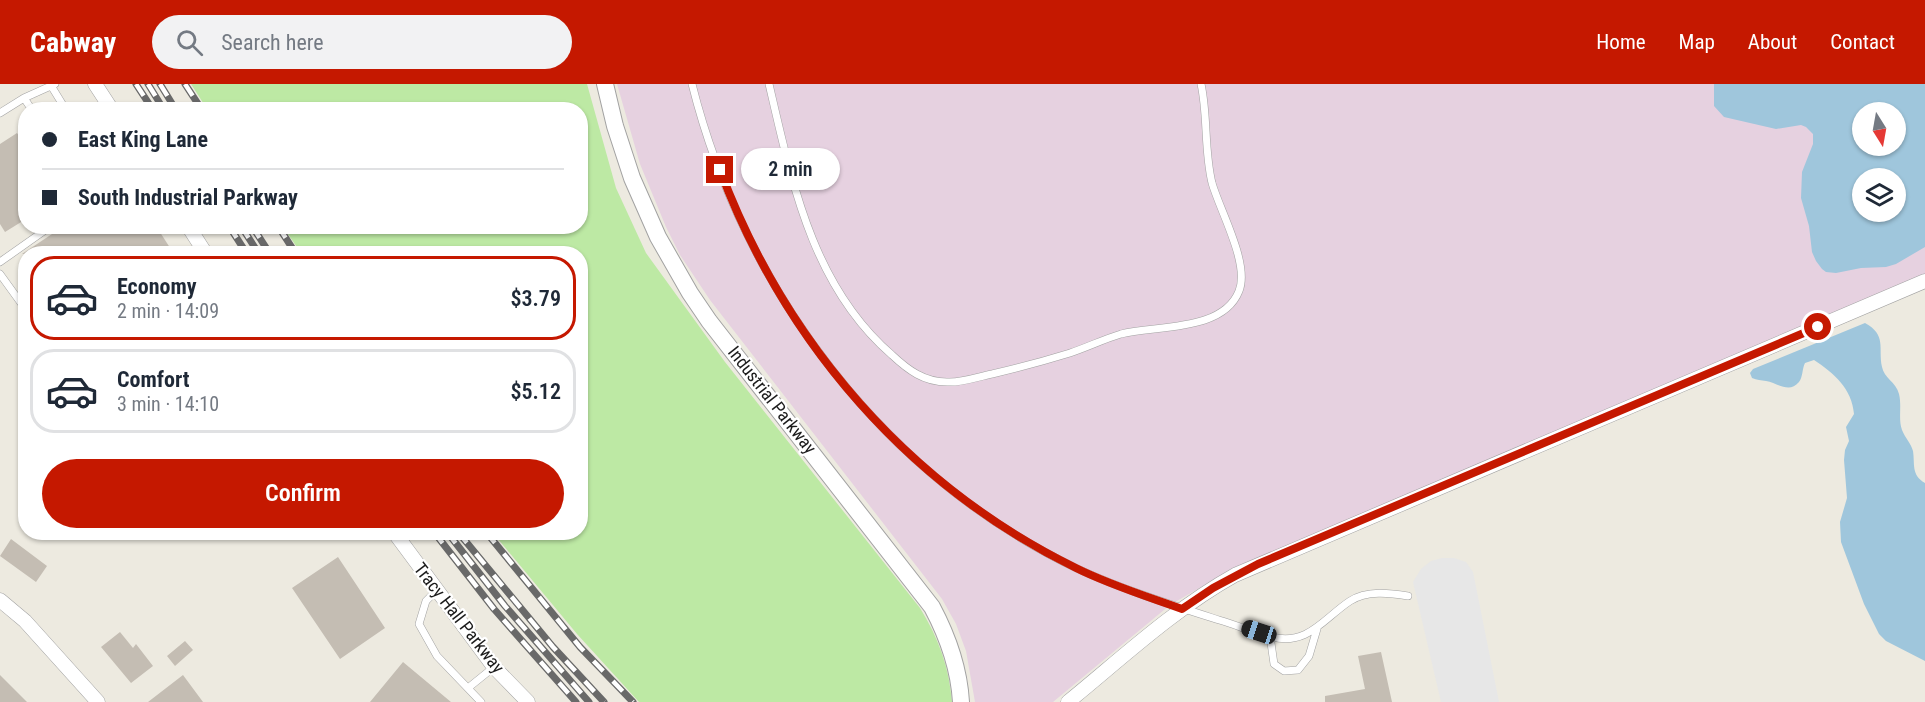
<!DOCTYPE html>
<meta charset="utf-8">
<style>
:root{--surface:#fff;--page:#f2f2f3;--text:#1f2937;--muted:#747a83;--line:#e0e1e3;--accent:#c51800}
body{margin:0;font-family:"Roboto Condensed",sans-serif;background:var(--page);color:var(--text);height:100vh;display:flex;flex-direction:column;font-size:22px;white-space:nowrap}
*{box-sizing:border-box;margin:0}
p{font-size:20px;color:var(--muted)}
.icon{flex:none;width:33px;height:33px;fill:none;stroke:currentColor;stroke-width:2;stroke-linecap:round;stroke-linejoin:round}
.map{position:relative;flex:1;overflow:hidden}
.details{position:absolute;left:18px;top:162px;width:570px;height:294px;display:flex;flex-direction:column;background:var(--surface);border-radius:24px;box-shadow:0 2px 4px #0004}
.details>*{flex:none}
.hud{position:absolute;left:18px;top:18px;width:570px;height:132px;border-radius:24px;box-shadow:0 2px 4px #0004;display:grid;align-content:center;height:132px;padding:0 24px;background:var(--surface)}
.needle{width:39px;rotate:169deg}
.controls{position:absolute;left:1852px;top:18px;display:grid;gap:12px}
.controls a{display:grid;place-items:center;width:54px;height:54px;border-radius:50%;background:var(--surface);box-shadow:0 2px 4px #0004;font-size:30px}
.end{position:absolute;width:27px;height:27px;margin:-14px;border:8px solid #c51800;background:#fff;box-shadow:0 0 0 3px #fff}
.from{border-radius:50%}
.bubble{position:absolute;height:42px;border-radius:21px;background:var(--surface);box-shadow:0 2px 4px #0004;font-size:20px;font-weight:600;line-height:42px;text-align:center}
.car{position:absolute;width:18px;height:36px;margin:-18px -9px;border-radius:8px;box-shadow:0 0 4px 2px #0007;background:linear-gradient(#222 24%,#8ab4d8 0 40%,#222 0 76%,#8ab4d8 0 86%,#222 0)}
.hud b{display:flex;align-items:center;gap:21px;height:57px;font-size:22px}
.hud b+b{border-top:2px solid var(--line)}
.hud i{width:15px;height:15px;background:var(--text)}
ul{padding:10px 0 0;list-style:none}
li{display:flex;align-items:center;gap:18px;height:84px;margin:0 12px 9px;padding:0 12px;border:3px solid var(--line);border-radius:24px}
li div{flex:1}
li b{display:block;font-size:22px}
li em{font-style:normal;font-weight:600}
li.selected{border-color:var(--accent)}
li>.icon{width:54px;height:54px;stroke-width:1.5}
.action{display:flex;gap:12px;margin-top:auto;padding:12px 24px}
.action a{flex:1;height:69px;border-radius:36px;background:var(--accent);color:#fff;font-size:24px;font-weight:600;line-height:69px;text-align:center}
header{display:flex;align-items:center;gap:36px;box-sizing:border-box;height:84px;padding:0 30px;background:var(--accent);color:#fff}
header strong{font-size:28px}
nav{display:flex;gap:33px;margin-inline-start:auto;font-size:21px}
.search{width:420px;height:54px;background:var(--page);display:flex;align-items:center;gap:15px;box-sizing:border-box;padding:0 21px;border-radius:33px;color:var(--muted);font-size:22px}
.map>svg:first-child{display:block}
.industrial{fill:#e6d1e0;fill-rule:evenodd}
.grass{fill:#bde9a4}
.parking{fill:#e7e7e7}
.water{fill:#9fc6dc;fill-rule:evenodd}
.building{fill:#c4bdb3}
.lines{fill:none;stroke-linecap:round;stroke-linejoin:round}
.service-casing{stroke:#a2a2a2;stroke-width:8}
.minor-casing{stroke:#a2a2a2;stroke-width:15}
.tertiary-casing{stroke:#a2a2a2;stroke-width:18}
.service{stroke:#fff;stroke-width:7}
.minor{stroke:#fff;stroke-width:14}
.tertiary{stroke:#fff;stroke-width:16}
.rail-casing{stroke:#696969;stroke-width:7}
.rail{stroke:#fff;stroke-width:4.5;stroke-dasharray:14;stroke-linecap:butt}
.route{stroke:#c51800;stroke-width:8}
.labels{text-anchor:middle;stroke-width:4.5;stroke-linejoin:round;paint-order:stroke}
.street-label{font-size:18px;fill:#1b1b1b;stroke:#fff}
</style>
<header>
<strong>Cabway</strong>
<div class="search"><svg class="icon" aria-label="search" viewBox="0 0 24 24"><circle cx="10" cy="10" r="6"/><path d="M15 15l6 6"/></svg>Search here</div>
<nav><a>Home</a><a>Map</a><a>About</a><a>Contact</a></nav>
</header>
<div class="map">
<svg width="1925" height="618" viewBox="0 0 1925 618">
<rect width="100%" height="100%" fill="#edeae0"/>
<path class="industrial" d="M617,0h1308v191l-703,300 -52,30 -117,97h-78l-9,-51 -10,-27 -14,-25 -232,-299 -30,-45 -14,-28 -26,-63zM1863,28h33v34h-33zM1863,94h33v34h-33z"/>
<path class="grass" d="M191,0h396l29,104 30,65 79,109 195,246c19,31 29,59 32,94h-313l-62,-68 -84,-101 87,-1v-278l-279,-1 -18,-26 297,-1v-116l-373,-1z"/>
<path class="parking" d="M1442,474h12l12,4 7,10 26,130h-58l-28,-120 8,-13 10,-8z"/>
<path class="water" d="M1714,0h211v163l-29,17 -10,3 -25,1 -25,5 -10,-1 -4,-3 -6,-8 -4,-9 -3,-26 -8,-28 1,-26 11,-28v-10l-7,-7 -5,-2 -25,4 -52,-12 -10,-11zM1863,28h33v34h-33zM1863,94h33v34h-33z
M1865,239c22,12 13,25 17,44 2,11 14,15 17,27 3,12 -1,25 3,36 3,8 9,13 11,21 2,13 -2,24 12,32v178l-39,-20 -7,-7 -15,-30 -23,-62 -1,-20 7,-24 -3,-38 1,-10 4,-9 -3,-14 8,-13c-2,-25 -20,-41 -40,-54l-9,3c-3,6 -2,14 -6,19 -10,12 -21,1 -33,-1 -5,-1 -9,-1 -14,-3l-2,-5 3,-4z"/>
<path class="building" d="M17,49l9,13v73l-21,13 -5,-8v-80z
M64,142h92l18,28h-152z
M11,455l36,27 -11,16 -36,-26z
M338,473l47,71 -45,31 -48,-71z
M120,548l13,16 3,-4 17,22 -22,17 -30,-36z
M185,557l8,9 -18,16 -8,-10z
M1381,568l11,50h-67v-6l40,-7 -7,-33z
M403,578l48,40h-81z
M0,591l27,27h-27z
M183,591l20,27h-55z"/>
<g class="lines">
<defs>
<path id="service" d="M50,0l16,26
M692,0c52,207 192,392 386,485 46,21 94,36 141,51 18,5 35,13 53,17 36,9 52,-19 78,-36 17,-11 40,-8 58,-5
M769,0c23,98 43,202 123,271 16,15 32,27 55,27 15,1 30,-5 45,-8 26,-6 52,-13 78,-21 18,-6 34,-14 51,-19 35,-9 102,-2 118,-43 11,-27 -19,-80 -27,-108 -8,-33 -4,-67 -11,-99
M24,14l8,12
M0,29l24,-15 31,-14
M0,178l51,-36
M0,190l26,36
M437,506l-11,11 -7,23 18,32 44,46
M1270,552l4,28 10,7 14,-1 11,-14 8,-27
M468,604l26,-21"/>
<path id="minor" d="M95,0l17,26
M188,142l18,28
M394,448l100,135 34,35
M0,516l25,21 73,81
M1068,618c54,-44 106,-93 167,-127l690,-294"/>
<path id="tertiary" d="M605,0l10,42 17,52 26,59 32,56 19,28 223,286c16,30 27,61 29,95"/>
</defs>
<use href="#service" class="service-casing"/>
<use href="#minor" class="minor-casing"/>
<use href="#tertiary" class="tertiary-casing"/>
<use href="#service" class="service"/>
<use href="#minor" class="minor"/>
<use href="#tertiary" class="tertiary"/>
<defs>
<path id="rail" d="M136,0l17,26
M148,0l16,26
M160,0l16,26
M185,0l17,26
M229,142l18,28
M241,142l18,28
M252,142l18,28
M278,142l18,28
M434,448l60,77 82,93
M447,448l58,74 84,96
M458,448l95,115 51,55
M486,448l94,115 53,55"/>
</defs>
<use href="#rail" class="rail-casing"/>
<use href="#rail" class="rail"/>
</g>
<g class="lines">
<path class="route" d="M720,86c65,173 189,316 356,398 34,17 70,28 106,41l31,-21 45,-24 560,-237"/>
</g>
<g class="labels">
<g class="street-label">
<text transform="translate(772 316) rotate(52)" y="6">Industrial Parkway</text>
<text transform="translate(459 534) rotate(52)" y="6">Tracy Hall Parkway</text>
</g>
</g>
</svg>
<div class="controls">
<a><svg class="needle" viewBox="-14 -14 28 28"><path d="M0-13l5 13h-10z" fill="#e53935"/><path d="M0 13l5-13h-10z" fill="#747a83"/></svg></a>
<a><svg class="icon" aria-label="layers" viewBox="0 0 24 24"><path d="M12 4l9 5-9 5-9-5zM3 14l9 5 9-5"/></svg></a>
</div>
<i class="end from" style="left:1818px;top:243px"></i>
<i class="end" style="left:720px;top:86px"></i>
<div class="bubble" style="left:741px;top:64px;width:99px">2 min</div>
<i class="car" style="left:1259px;top:548px;rotate:288deg"></i>
<div class="hud">
<b><i class="from"></i>East King Lane</b>
<b><i></i>South Industrial Parkway</b>
</div>
<section class="details">
<ul>
<li class="selected"><svg class="icon" aria-label="car" viewBox="0 0 24 24"><path d="M5 17H2v-5l4-1 3-4h7l3 4 3 1v5h-3M9 17h6M6 11h13"/><circle cx="7" cy="17" r="2"/><circle cx="17" cy="17" r="2"/></svg><div><b>Economy</b><p>2 min · 14:09</p></div><em>$3.79</em></li>
<li><svg class="icon" aria-label="car" viewBox="0 0 24 24"><path d="M5 17H2v-5l4-1 3-4h7l3 4 3 1v5h-3M9 17h6M6 11h13"/><circle cx="7" cy="17" r="2"/><circle cx="17" cy="17" r="2"/></svg><div><b>Comfort</b><p>3 min · 14:10</p></div><em>$5.12</em></li>
</ul>
<div class="action"><a>Confirm</a></div>
</section>
</div>
